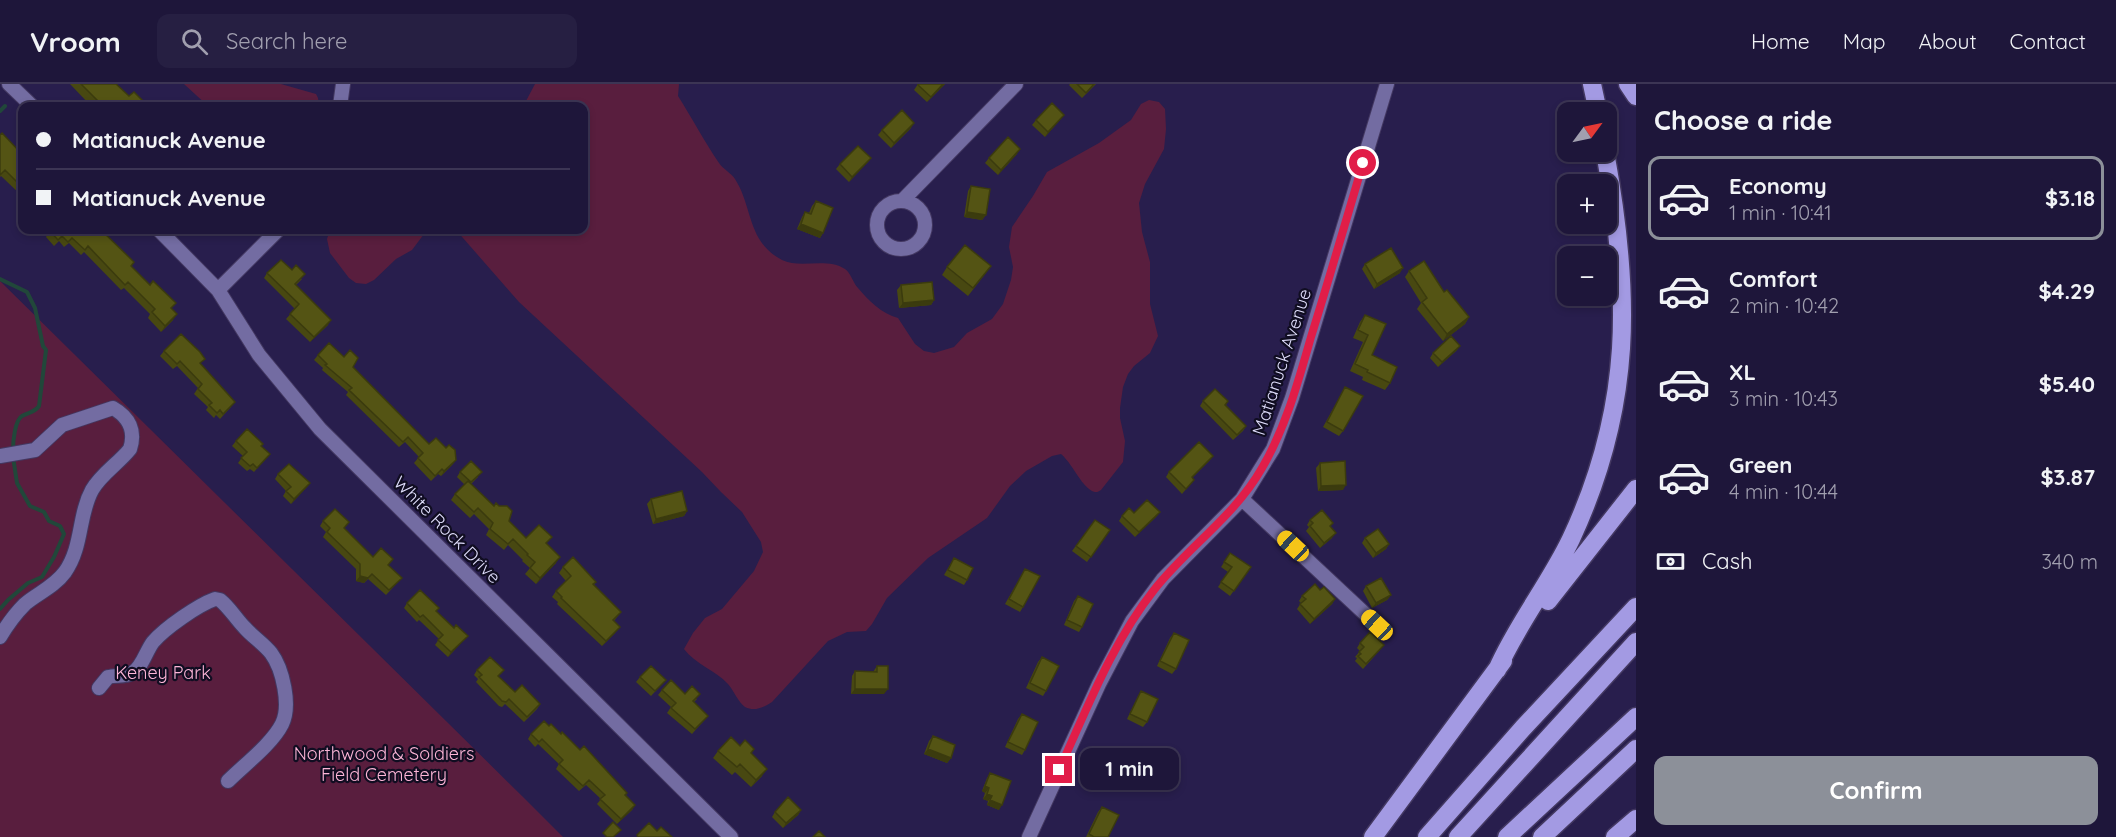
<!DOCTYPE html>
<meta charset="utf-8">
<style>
:root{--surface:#1e163a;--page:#261f42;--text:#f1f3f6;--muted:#a19faf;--line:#3c3554;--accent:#8c9099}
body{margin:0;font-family:Quicksand,sans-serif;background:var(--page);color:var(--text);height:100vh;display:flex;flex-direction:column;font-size:22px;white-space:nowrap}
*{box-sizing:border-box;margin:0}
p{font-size:20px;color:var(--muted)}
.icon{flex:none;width:33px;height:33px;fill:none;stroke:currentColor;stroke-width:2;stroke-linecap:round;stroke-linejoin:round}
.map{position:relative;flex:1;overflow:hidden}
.side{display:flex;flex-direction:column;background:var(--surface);width:480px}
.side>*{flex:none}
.hud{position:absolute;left:18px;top:18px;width:570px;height:132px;border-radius:12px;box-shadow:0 3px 9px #0003,0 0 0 2px var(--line);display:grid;align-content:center;height:132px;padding:0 18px;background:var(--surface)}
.needle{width:39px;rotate:57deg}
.tools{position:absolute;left:1557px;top:18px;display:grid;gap:12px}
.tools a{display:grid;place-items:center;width:60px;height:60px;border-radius:12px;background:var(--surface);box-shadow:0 3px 9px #0003,0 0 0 2px var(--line);font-size:30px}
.end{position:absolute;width:27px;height:27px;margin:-14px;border:8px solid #e11d48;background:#fff;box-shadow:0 0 0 3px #fff}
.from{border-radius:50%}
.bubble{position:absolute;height:42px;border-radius:12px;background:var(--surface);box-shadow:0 3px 9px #0003,0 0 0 2px var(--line);font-size:20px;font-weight:700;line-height:42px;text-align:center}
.car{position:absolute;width:18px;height:36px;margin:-18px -9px;border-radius:8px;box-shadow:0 0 4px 2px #0007;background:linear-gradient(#f5c518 24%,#345 0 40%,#f5c518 0 76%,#345 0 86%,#f5c518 0)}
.hud b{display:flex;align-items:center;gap:21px;height:57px;font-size:22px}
.hud b+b{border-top:2px solid var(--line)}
.hud i{width:15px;height:15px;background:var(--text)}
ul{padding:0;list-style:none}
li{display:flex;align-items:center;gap:18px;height:84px;margin:0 12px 9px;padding:0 6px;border:3px solid transparent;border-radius:12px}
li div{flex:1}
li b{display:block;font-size:22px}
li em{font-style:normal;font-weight:700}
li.on{border-color:var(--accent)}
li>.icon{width:54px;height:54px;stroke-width:1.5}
h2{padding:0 18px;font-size:27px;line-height:72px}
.pay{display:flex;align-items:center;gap:15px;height:66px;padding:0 18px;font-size:22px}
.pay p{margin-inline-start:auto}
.cta{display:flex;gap:12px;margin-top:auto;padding:12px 18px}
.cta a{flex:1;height:69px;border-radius:12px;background:var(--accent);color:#fff;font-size:24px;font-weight:700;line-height:69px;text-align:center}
header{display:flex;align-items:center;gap:36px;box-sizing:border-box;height:84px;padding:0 30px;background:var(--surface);border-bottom:2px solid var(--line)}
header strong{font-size:28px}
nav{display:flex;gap:33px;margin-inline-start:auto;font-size:21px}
.search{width:420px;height:54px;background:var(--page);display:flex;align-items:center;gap:15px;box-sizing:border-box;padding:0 21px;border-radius:12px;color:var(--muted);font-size:22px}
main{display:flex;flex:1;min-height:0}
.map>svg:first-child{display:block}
.green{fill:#591e3e}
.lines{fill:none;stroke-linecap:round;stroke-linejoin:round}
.stream{stroke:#21473a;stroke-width:4}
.minor-casing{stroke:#433861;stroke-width:16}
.highway-casing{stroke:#433861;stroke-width:21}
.minor{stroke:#736ca2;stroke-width:14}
.highway{stroke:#a39ae3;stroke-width:18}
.wall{fill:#484811}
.shaded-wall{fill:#3b3b0e}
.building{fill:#545414;stroke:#3b3b0e;stroke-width:1.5}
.route{stroke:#e11d48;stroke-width:8}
.labels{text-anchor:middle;stroke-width:4.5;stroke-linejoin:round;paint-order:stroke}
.street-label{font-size:18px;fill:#dfddfb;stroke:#100d21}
.park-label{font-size:18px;fill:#fdb5d7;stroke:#100d21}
</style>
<header>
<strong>Vroom</strong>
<div class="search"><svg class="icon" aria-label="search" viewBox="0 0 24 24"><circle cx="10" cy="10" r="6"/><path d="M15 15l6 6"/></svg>Search here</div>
<nav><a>Home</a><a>Map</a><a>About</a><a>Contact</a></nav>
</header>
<main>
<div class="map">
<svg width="1636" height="753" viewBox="0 0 1636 753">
<rect width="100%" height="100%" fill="#281e4d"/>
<path class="green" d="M184,0h97l35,10 2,4 1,8h-111z
M535,0h144l-1,12c14,22 26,45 41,67 4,6 12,10 16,16 18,28 12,63 47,81 18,9 45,-3 63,9 6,4 8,14 13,19 10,12 24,26 40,30l17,26 9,7 10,2 20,-6 13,-14 25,-14 11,-15 8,-24 2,-13 -4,-20 3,-20 21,-31 14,-24 52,-29 32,-23 10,-16 8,-4 10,2 6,7 1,20 -2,20 -19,35 -6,19 3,29 8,30v42l8,32 -8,17 -16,13 -6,8 -5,13 -3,21v10l5,23 -2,21 -22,28c-3,2 -5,3 -9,1 -12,-7 -20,-28 -31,-37l-9,2 -26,15 -16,15 -23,32 -59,40 -41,40 -15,26 -6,7 -19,1 -19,9 -56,61c-8,5 -17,10 -27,5 -7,-5 -11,-16 -17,-23 -13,-14 -33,-20 -44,-35l9,-16 12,-15 17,-9 32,-38 9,-19 -2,-10 -19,-30 -21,-20 -19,-20 -183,-170 -63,-72h128v-124h-65l7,-5z
M330,146h97l-15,20 -16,9 -22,21 -8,4 -10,-1 -7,-5 -19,-25 -3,-14z
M0,197l522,515 41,41h-563z"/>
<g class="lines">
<path class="stream" d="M0,27l5,-5
M0,195l27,13 8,16 8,38 3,4 -7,56c-5,7 -10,6 -17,10 -7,4 -9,25 -9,34
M0,525l8,-9 20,-17 14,-6 12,-20 10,-23 -4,-8 -11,-5 -5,-9 -14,-6 -13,-23 -4,-26"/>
<defs>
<path id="minor" d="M9,0l23,22
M340,22l3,-22
M902,117l114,-117
M877 141a24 24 0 1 1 48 0a24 24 0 1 1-48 0Z
M159,146l59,60 41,65 61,74 411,408
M218,206l60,-60
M0,372l35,-6 27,-25 51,-17c16,9 23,23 17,41 -11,14 -29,25 -38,41 -14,26 -9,56 -27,82 -11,15 -27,21 -40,32 -10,10 -18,21 -25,33
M1242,415l135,126
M99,604l9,-11c8,-2 17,0 24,-4 10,-5 14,-22 21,-31 12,-14 45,-37 62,-43l5,1c10,8 16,19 25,28 8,9 19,16 26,25 12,16 20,53 11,71 -10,20 -38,41 -54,57
M1029,753l70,-153 33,-63 31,-42 79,-80 31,-50 19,-51 95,-314"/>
<path id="highway" d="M1592,0l6,28
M1628,0l8,12
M1548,517l88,-112
M1497,586c20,-46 52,-85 74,-131 62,-133 60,-246 34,-387
M1373,753l130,-176
M1427,753l96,-109 113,-121
M1458,753l178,-195
M1507,753l129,-120
M1542,753l94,-88
M1615,753l21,-18"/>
</defs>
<use href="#minor" class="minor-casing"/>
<use href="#highway" class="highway-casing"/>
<use href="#minor" class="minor"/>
<use href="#highway" class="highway"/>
</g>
<path class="wall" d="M70,0h46l13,12 13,10h-51z
M918,0h27l-18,18 -13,-12z
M1070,0h26l-14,14 -13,-13z
M1036,36h24l-15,17 -13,-12z
M911,44l-20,20 -13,-13 4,-5z
M0,51l20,17 -2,3 4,4v37l-21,-20 -1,1z
M1017,70l-19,21 -13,-12 4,-5z
M871,74l-4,5 -18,19 -13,-13 4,-5z
M971,102l15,29 -4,5 -18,-3 4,-26z
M816,117l7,32 -3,5 -23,-9 5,-12 3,-5 4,1 3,-7z
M49,146h52l33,32 -3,4 40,43 2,11 -12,12 -13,-14 2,-4 -26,-26 -3,2 -37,-38 -3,3 -12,-12 -5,4 -5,-6 -5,5 -8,-9 4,-6z
M232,146h13l-6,6z
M1365,180l35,9 -26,16 -12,-20z
M947,183l39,6 -18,23 -26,-21z
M1409,187l35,21 25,25 -4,7 -22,17 -26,-32 4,-6 -16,-26z
M267,189l35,6 -6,6 32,40 -18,17 -24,-23 9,-10 -31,-31z
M901,201l33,15 -3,5 -32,3 -2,-18z
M1365,231l7,40 18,28 -5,7 -23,-10 1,-3 -13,-6 13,-29 -10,-4 7,-16z
M1460,262l-4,5 -18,16 -8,-9 3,-5z
M164,267l37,13 30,43 -11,12 -4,-4 -2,3 -8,-8 2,-3 -14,-13 4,-6 -21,-22 -4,3 -13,-13z
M318,271l35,12 76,77 27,16 -4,5 -11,11 -3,-2 -7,7 -17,-18 5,-6 -14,-15 -6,5 -53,-52 2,-3 -26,-22 1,-2 -9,-8z
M1345,303l-2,44 -4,5 -16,-9z
M1203,317h25l-2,4 20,21 -3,5 -10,9 -33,-34z
M236,357l25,5 9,8 -16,18 -4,-3 -3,2 -9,-8 5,-7 -11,-10z
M1213,372l-4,5 -17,17 2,2 -12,14 -16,-17 3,-5z
M1320,379l23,27 -25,1 -2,-23z
M460,388l18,5 -7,7 55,54 21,6 9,19 -20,21 -11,-10 5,-6 -8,-7 1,-1 -15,-15 -4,5 -18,-15 3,-6 -15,-15 -4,4 -19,-18 4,-6 10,-9 -8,-8z
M278,390l32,9 -4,5 -15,16 -8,-8 3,-5 -11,-12z
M651,415l36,12 -3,5 -31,8 -6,-20z
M1160,428l-4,5 -21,20 -16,-16 3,-5 12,-3z
M1095,436l15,10 -23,32 -15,-11z
M1310,436l20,7 2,11 -12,10 -14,-17 3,-4 -2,-2z
M323,437l21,8 29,28 29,21 -16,17 -18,-16 -4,4 -8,-2v-12l-33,-32 3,-5 -6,-6z
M1365,454l24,6 -3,5 -13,9 -11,-15z
M1230,469l21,14 -21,29 -12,-9 10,-15 -7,-5z
M954,474l13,22 -3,5 -20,-10z
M563,483l33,15 -2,3 27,27 -7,9 1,12 -13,13 -45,-42 1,-2 -6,-5 4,-6 10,-10 -7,-8z
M1025,485l-2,38 -3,5 -15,-8z
M1366,502l25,9 -4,5 -15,8 -9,-17z
M1320,506l15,9 -3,5 -22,20 -13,-15 4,-6 -2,-2 3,-5z
M1078,512l4,31 -3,5 -15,-7 10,-24z
M407,519l29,8 28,29 -16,17 -13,-12 4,-6 -20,-19 -2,2 -13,-14z
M1174,549l2,36 -4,5 -15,-8 13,-28z
M1360,559l20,7 -17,19 -8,-8 2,-3 -2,-1 5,-6 -3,-3z
M1042,573l4,34 -3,5 -17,-8 12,-26z
M877,582l7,28h-33l1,-18 3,-5 18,1z
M477,586l22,7 16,15 25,12 -3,5 -13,13 -19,-18 -3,3 -3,-1 -23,-24 2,-3 -4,-4z
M640,593l26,3 -15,16 -15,-14z
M662,606l23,4 12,5 -3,3 14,14 -16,18 -25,-21 4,-6 -13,-12z
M1141,607l6,31 -4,5 -16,-8 11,-23z
M1022,630l3,36 -3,5 -17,-8 13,-28z
M549,642l12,8 19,16 47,43 -1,2 9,10 -3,5 -15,14 -20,-20 4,-5 -15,-14 -7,6 -23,-22 3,-5 -21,-20 -3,3 -7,-8 3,-5z
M933,652l18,22 -4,5 -23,-9 5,-13z
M740,662l14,3 -3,5 11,22 -11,11 -16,-15 -3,3 -19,-17 5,-7z
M1123,663l2,37 -3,5 -16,-8 14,-29z
M990,689l9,37 -12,-5 1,-4 -5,-2 2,-6 -3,-2 5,-13z
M1102,723l6,30h-22l12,-25z
M801,726l-3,5 -15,13 -11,-11 3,-5z"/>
<path class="shaded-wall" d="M943,0h2l-18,18 4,-5z
M1064,31l-4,5 -15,17 3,-5z
M914,39l-3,5 -20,20 3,-5z
M1020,65l-3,5 -19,21 3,-5z
M871,74l-4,5 -18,19 3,-5z
M967,128l19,3 -4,5 -18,-3z
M801,140l22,9 -3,5 -23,-9z
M1403,184l-3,5 -26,16 3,-5z
M934,216l-3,5 -32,3 4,-5z
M177,230l-4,6 -12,12 4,-6z
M1469,233l-4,7 -22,17 4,-7z
M331,236l-3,5 -18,17 4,-5z
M1460,262l-4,5 -18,16 4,-5z
M1213,372l-4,5 -21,21 4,-5z
M456,376l-4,5 -11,11 3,-5z
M310,399l-4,5 -15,16 3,-5z
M1346,401l-3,5 -25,1 3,-5z
M687,427l-3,5 -31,8 3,-5z
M1160,428l-4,5 -21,20 4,-5z
M1336,449l-4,5 -12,10 4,-5z
M1389,460l-3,5 -13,9 3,-5z
M560,473l-4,6 -20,21 4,-6z
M372,490l-8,9 -8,-2 4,-5z
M1391,511l-4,5 -15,8 4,-5z
M1335,515l-3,5 -22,20 4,-5z
M620,543l-5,6 -13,13 4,-5z
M468,552l-4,4 -16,17 3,-5z
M855,605h33l-4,5h-33z
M928,665l23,9 -4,5 -23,-9z
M767,685l-5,7 -11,11 5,-7z
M985,702l4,2 -4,5 -3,-2z
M987,710l5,2 -4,5 -5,-2z
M990,716l12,5 -3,5 -12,-5z
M635,721l-3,5 -15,14 4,-5z
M801,726l-3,5 -15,13 3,-5z"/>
<path class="building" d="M81,0h35l13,12 5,-4 11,11 -3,3h-39z
M918,0h25l-12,13 -13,-12z
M1077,0h17l-8,9z
M1052,19l12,12 -16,17 -12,-12z
M902,26l12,13 -20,20 -12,-13z
M2,49l18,19 -2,2 4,5v28l-17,-17 -5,5v-40z
M1008,53l12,12 -19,21 -12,-12z
M858,62l13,12 -19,19 -12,-13z
M971,102l19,3 -4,26 -19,-3z
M816,117l17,7 -10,25 -22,-9 4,-12 6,2z
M52,146h49l33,32 -3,4 19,19 3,-4 23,22 -5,5 6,6 -12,12 -13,-14 3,-3 -27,-27 -3,3 -37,-39 -3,4 -13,-12 -4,4 -6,-6 -4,4 -8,-9z
M965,161l26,21 -18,22 -26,-21z
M1391,164l12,20 -26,16 -12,-20z
M281,176l11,10 4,-5 9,9 -10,10 36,36 -17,17 -24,-23 9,-10 -32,-31z
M1424,177l20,31 3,-2 22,27 -22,17 -25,-32 5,-4 -18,-27z
M932,198l2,18 -31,3 -2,-18z
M1365,231l21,9 -14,31 25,12 -7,16 -23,-11 1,-2 -13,-6 13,-29 -10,-5z
M181,250l19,18 5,7 -5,4 35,39 -12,12 -3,-4 -3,3 -8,-8 3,-2 -14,-14 4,-5 -22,-23 -3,3 -13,-13z
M1451,252l9,10 -18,16 -9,-9z
M329,259l15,14 6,-7 8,8 -5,9 76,77 7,-6 10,10 3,-3 6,5 1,10 -12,11 -2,-2 -7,7 -17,-18 5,-5 -15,-16 -5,5 -54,-52 3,-2 -27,-23 2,-1 -9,-9z
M1345,303l18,9 -20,35 -16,-9z
M1215,305l13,12 -3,4 21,21 -9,9 -34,-34z
M247,345l13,12 3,3 -2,2 9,8 -13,14 -4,-4 -3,2 -9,-8 6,-6 -11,-11z
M1199,358l14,14 -21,21 2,3 -8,9 -17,-17z
M471,377l11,11 -11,10 -11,-10z
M1345,377l1,24 -25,1 -1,-23z
M289,380l21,19 -16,16 -8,-8 5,-4 -13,-13z
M468,397l26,25 2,-3 3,3h8l5,5 -3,10 17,17 13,-13 13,12 -6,6 14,14 -20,21 -10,-10 5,-6 -8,-7 1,-1 -15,-15 -5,5 -18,-15 3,-6 -15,-15 -4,4 -19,-18z
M682,407l5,20 -31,8 -5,-20z
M1147,416l13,12 -21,20 -17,-16 7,-8 5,5z
M335,425l14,13 -5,6 29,29 8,-9 12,11 -5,6 14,13 -13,12 -17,-16 -4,4 -8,-2v-12l-33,-32 3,-4 -7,-7z
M1322,426l11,13 -3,3 6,7 -12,10 -14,-17 3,-3 -3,-3z
M1095,436l15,10 -19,27 -15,-11z
M1378,445l11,15 -13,9 -11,-15z
M1230,469l21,14 -17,24 -13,-9 11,-15 -8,-5z
M573,473l23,25 -3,2 28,28 -8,8 7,7 -14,14 -45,-43 1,-1 -6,-6 15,-15 -8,-9z
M954,474l19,10 -6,12 -19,-10z
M1025,485l15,7 -17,31 -14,-8z
M1381,494l10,17 -15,8 -10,-17z
M1315,500l5,6 4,-3 11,12 -21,20 -14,-15 6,-5 -4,-3z
M420,506l19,18 -3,3 18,17 2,-3 12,11 -17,16 -13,-12 5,-5 -20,-20 -3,2 -13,-14z
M1078,512l15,8 -11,23 -15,-7z
M1370,548l14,13 -18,19 -8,-8 3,-2 -2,-2 5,-5 -4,-4z
M1174,549l15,7 -13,29 -16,-8z
M490,573l14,13 -6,6 17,16 7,-7 18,19 -13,13 -18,-18 -3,3 -4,-1 -23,-24 3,-2 -5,-5z
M1042,573l17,9 -13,25 -16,-8z
M651,582l15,14 -11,11 -15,-14z
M877,582h11v23h-33v-18l22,1z
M671,596l14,14 7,-8 8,8 -7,7 15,15 -13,13 -24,-21 5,-5 -14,-13z
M1141,607l17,8 -11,23 -17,-8z
M1022,630l16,8 -13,28 -17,-8z
M544,637l5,5 2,-2 10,10 1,-2 18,18 4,-4 43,47 -2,2 10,10 -14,14 -21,-20 5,-4 -16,-15 -6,6 -24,-22 4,-4 -21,-21 -3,3 -8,-8z
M933,652l22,9 -4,13 -23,-9z
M731,653l9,9 5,-6 9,9 -3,4 16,16 -11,11 -16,-16 -3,3 -19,-16z
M1123,663l16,8 -14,29 -15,-8z
M990,689l21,8 -9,24 -12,-5 2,-4 -5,-2 2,-6 -4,-2z
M788,713l13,13 -15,13 -11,-11z
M1102,723l17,8 -11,22h-14l-5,-3z
M613,738l8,8 -8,7h-6l-4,-4z
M649,739l8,8 4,-4 11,10h-34l-1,-2z
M819,747l6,6h-12z"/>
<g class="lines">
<path class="route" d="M1059,686c28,-61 53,-127 95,-180 34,-43 80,-73 108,-122 24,-41 36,-86 49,-131 18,-58 35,-116 52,-174"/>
</g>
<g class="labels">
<g class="street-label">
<text transform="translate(1282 278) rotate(-72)" y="6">Matianuck Avenue</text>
<text transform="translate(447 446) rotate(45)" y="6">White Rock Drive</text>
</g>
<g class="park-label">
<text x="163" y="595">Keney Park</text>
<text x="384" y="676">Northwood &amp; Soldiers<tspan x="384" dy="21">Field Cemetery</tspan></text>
</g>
</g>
</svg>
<div class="tools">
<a><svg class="needle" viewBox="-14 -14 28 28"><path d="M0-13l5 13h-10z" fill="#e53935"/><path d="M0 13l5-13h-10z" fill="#a19faf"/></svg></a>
<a>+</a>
<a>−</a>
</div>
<i class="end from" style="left:1363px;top:79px"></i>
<i class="end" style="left:1059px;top:686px"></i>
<div class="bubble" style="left:1080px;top:664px;width:99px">1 min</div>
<i class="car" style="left:1293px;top:462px;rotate:313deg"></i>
<i class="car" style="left:1377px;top:541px;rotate:313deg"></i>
<div class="hud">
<b><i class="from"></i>Matianuck Avenue</b>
<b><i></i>Matianuck Avenue</b>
</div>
</div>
<section class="side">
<h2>Choose a ride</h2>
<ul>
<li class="on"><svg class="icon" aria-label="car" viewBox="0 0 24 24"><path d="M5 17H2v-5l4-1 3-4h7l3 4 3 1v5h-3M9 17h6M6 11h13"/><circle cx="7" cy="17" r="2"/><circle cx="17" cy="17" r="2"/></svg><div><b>Economy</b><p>1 min · 10:41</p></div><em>$3.18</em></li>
<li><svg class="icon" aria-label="car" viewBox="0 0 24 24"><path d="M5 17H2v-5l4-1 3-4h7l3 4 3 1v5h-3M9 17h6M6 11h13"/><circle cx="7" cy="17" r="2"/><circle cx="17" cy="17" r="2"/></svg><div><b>Comfort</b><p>2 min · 10:42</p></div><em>$4.29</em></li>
<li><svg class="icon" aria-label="car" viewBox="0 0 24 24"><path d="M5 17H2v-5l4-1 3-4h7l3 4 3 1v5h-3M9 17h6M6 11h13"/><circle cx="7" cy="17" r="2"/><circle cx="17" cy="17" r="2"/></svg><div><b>XL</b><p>3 min · 10:43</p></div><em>$5.40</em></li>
<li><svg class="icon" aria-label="car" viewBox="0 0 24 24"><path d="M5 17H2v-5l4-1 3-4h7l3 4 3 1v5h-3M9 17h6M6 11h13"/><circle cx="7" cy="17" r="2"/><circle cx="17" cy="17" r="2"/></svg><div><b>Green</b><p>4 min · 10:44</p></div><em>$3.87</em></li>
</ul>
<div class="pay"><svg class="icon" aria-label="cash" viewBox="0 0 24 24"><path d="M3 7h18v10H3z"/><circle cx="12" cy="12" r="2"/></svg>Cash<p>340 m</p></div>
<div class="cta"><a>Confirm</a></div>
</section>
</main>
